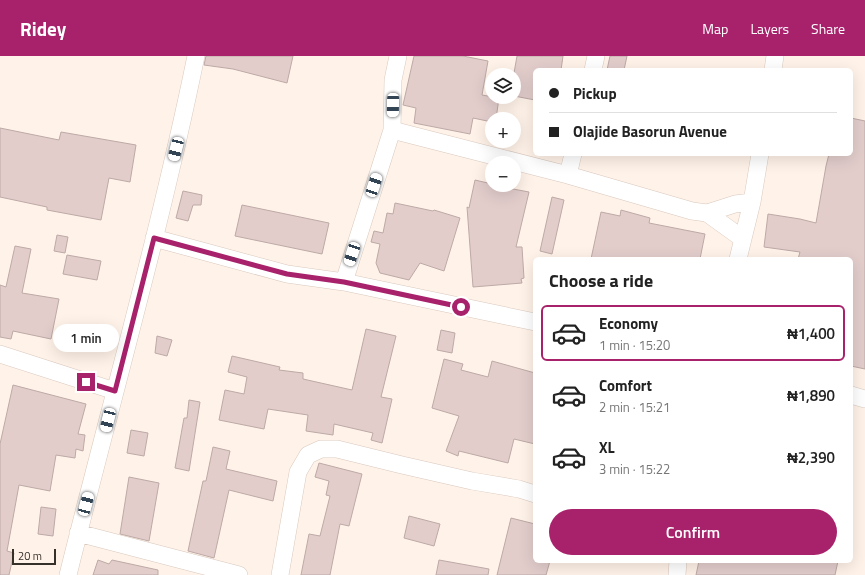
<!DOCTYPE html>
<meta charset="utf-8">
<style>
:root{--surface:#fff;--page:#f2f2f2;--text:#222;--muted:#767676;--line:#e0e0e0;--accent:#a7216b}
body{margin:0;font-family:"Titillium Web",sans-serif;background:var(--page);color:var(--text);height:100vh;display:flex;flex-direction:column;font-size:15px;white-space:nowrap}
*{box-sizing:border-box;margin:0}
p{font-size:13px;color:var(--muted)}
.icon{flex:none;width:22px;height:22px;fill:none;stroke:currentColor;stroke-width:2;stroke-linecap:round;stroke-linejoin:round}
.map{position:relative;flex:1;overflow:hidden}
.panel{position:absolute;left:533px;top:201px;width:320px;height:306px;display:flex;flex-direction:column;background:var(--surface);border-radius:6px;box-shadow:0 4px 16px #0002}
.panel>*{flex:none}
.guide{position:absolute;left:533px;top:12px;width:320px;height:88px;border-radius:6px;box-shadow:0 4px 16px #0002;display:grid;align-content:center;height:88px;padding:0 16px;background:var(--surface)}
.buttons{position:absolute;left:485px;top:12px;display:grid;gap:8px}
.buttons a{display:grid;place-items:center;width:36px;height:36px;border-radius:50%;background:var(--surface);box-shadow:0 4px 16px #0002;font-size:20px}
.scale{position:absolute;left:12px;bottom:10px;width:44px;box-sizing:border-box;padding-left:4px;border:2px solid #36302b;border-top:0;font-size:11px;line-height:14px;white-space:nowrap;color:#36302b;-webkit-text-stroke:3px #fff2e8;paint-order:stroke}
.end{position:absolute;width:18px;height:18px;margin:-9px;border:5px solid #a7216b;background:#fff;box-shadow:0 0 0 2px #fff}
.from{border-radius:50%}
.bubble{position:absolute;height:28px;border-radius:14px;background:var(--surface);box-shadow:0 4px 16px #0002;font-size:13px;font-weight:600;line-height:28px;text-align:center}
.car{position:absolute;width:12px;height:24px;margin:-12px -6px;border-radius:5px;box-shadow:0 0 3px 1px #0007;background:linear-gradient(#fff 24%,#345 0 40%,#fff 0 76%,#345 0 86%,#fff 0)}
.guide b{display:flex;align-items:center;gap:14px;height:38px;font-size:15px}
.guide b+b{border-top:1px solid var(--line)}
.guide i{width:10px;height:10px;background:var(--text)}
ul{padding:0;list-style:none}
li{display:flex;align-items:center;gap:12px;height:56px;margin:0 8px 6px;padding:0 8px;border:2px solid transparent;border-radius:6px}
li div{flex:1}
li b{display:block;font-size:15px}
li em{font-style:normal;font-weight:600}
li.on{border-color:var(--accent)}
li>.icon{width:36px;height:36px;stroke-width:1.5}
h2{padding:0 16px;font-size:18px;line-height:48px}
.cta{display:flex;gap:8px;margin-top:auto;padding:8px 16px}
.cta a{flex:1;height:46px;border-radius:24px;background:var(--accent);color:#fff;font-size:16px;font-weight:600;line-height:46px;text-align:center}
header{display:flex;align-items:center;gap:24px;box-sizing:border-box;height:56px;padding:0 20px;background:var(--accent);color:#fff}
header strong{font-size:19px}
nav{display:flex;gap:22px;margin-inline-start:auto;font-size:14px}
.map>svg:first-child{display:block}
.building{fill:#e2cdcb;stroke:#bda9a7}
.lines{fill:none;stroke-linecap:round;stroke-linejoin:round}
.street-casing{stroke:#d9c9be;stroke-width:18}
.street{stroke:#fff;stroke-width:17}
.route{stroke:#a7216b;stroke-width:5}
</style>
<header>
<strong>Ridey</strong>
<nav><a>Map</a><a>Layers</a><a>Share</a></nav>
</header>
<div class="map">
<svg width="865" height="519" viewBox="0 0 865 519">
<rect width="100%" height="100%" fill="#fff2e8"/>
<path class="building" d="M206,0h87l-6,27 -54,-14 -29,-4z
M414,0h49l25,5 -6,34 17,3 -3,21h-4v3l-19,-4 -3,16 -56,-11 2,-15 -13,-3z
M517,0h46l-2,14h-26v30l-21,-4v-23z
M610,0h17l-3,14h-17z
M851,62l14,3v248l-14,-3v-107h-53l2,-7 -36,-5 4,-33 32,5 16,4 10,-57 3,-12h22z
M0,72l59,12 2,-8 75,13 -6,37 -21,-4 -8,42 -54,-10v-3l-47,-10z
M475,124l17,4v1l37,7 -13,55h6l2,31 -3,1 1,4 -49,4 -6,-80 2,1z
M183,135l19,4 -1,10h-8l-5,16 -12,-3z
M552,141l12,3 -12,54 -12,-3z
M395,147l38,8 1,-1 26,8 -16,53 -24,-8 -11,17 -29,-7 -4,-10 4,-19 -9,-2 3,-11 9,2 4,-20 6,1z
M242,149l87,18 -7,31 -87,-18z
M621,154l29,8 -1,5 56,11 -5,25h-109l10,-47 19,4z
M57,179l11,2 -3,16 -11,-2z
M15,190l16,3 -9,44 37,6 -8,40 -38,-8 -2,8 -11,-2v-52l6,2z
M67,199l34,6 -4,19 -34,-6z
M366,273l30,7 -15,61 11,2 -10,44 -11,-3 2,-7 -39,-9 -1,11 -27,-4 2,-16 -40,-6 -4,20 -45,-9 6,-30 19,4 3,-17 -19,-5 4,-16 48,11 -1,3 24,3v6l49,11z
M441,274l14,3 -3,20 -15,-3z
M157,280l15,4 -5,16 -12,-3z
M444,303l19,5 -2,6 27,7 4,-16 43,12v71l-21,-5 -6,24 -49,-12 -1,5 -12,-5 13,-35 -27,-8z
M13,329l73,19 -8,30 7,1 -2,16 -7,-2 -1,9 -19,-3 -6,36 -31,-6 -12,66 7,2 -5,22h-9v-131z
M189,344l11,2 -11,69 -14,-3 9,-50h3z
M131,374l17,3 -4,23 -17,-3z
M213,391l17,4 -4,18 51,12 -4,20 -44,-11 -15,68 -26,-7 15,-70h3z
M319,407l43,11 -13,52 -9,-2 -10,51h-29l8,-41 11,2 10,-40 -4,-1 3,-14 -14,-4z
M129,421l30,6 -10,58 -29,-7z
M41,451l15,2 -3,27 -15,-2z
M409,460l31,8 -6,22 -30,-8z
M511,462l24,6v37h15l-4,14h-49z
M98,504l11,4 3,-4 46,10v5h-65z
M439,504l50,9 -1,6h-52z
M699,505h139l-3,14h-139z"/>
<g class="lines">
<defs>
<path id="street" d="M593,14l3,-14
M773,14l2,-14
M392,74l176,45 124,36 15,2 28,-9 17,-2
M568,119l5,-21
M707,157l36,26
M154,182l133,36 57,8 191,40
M738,203l14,-57 8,-48
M344,226l48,-152 1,-50 5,-24
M0,298l115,37
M851,339l14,4
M78,477l161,42
M68,519c43,-173 92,-344 128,-519
M280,519l18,-103 10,-17 13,-6h16l65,16 70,16 47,8 16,5
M677,519l1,-14"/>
</defs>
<use href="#street" class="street-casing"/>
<use href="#street" class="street"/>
</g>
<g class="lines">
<path class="route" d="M86,326l29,9 39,-153 133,36 57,8 117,25"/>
</g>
</svg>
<div class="buttons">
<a><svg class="icon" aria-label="layers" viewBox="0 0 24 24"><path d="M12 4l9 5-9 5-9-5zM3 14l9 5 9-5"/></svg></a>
<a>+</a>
<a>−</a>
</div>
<div class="scale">20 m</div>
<i class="end from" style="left:461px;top:251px"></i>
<i class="end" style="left:86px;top:326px"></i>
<div class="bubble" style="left:53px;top:268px;width:66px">1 min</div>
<i class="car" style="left:393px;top:49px;rotate:181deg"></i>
<i class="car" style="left:176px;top:93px;rotate:194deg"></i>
<i class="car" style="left:374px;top:129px;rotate:18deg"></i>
<i class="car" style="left:352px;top:198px;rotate:198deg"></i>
<i class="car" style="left:108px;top:364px;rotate:194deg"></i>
<i class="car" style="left:86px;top:448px;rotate:15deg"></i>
<div class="guide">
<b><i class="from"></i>Pickup</b>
<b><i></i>Olajide Basorun Avenue</b>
</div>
<section class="panel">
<h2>Choose a ride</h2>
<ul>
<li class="on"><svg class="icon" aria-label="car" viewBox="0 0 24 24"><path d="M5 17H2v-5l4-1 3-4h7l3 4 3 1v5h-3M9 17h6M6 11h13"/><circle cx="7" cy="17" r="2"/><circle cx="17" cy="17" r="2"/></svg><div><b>Economy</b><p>1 min · 15:20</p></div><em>₦1,400</em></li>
<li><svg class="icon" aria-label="car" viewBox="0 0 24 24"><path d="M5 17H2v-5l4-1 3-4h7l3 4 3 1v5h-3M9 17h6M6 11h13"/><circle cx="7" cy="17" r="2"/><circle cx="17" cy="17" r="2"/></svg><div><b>Comfort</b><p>2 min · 15:21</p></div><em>₦1,890</em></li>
<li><svg class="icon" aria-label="car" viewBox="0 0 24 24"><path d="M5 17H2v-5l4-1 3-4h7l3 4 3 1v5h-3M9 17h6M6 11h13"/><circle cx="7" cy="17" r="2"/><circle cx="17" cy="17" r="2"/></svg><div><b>XL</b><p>3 min · 15:22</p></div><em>₦2,390</em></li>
</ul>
<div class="cta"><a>Confirm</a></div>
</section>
</div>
